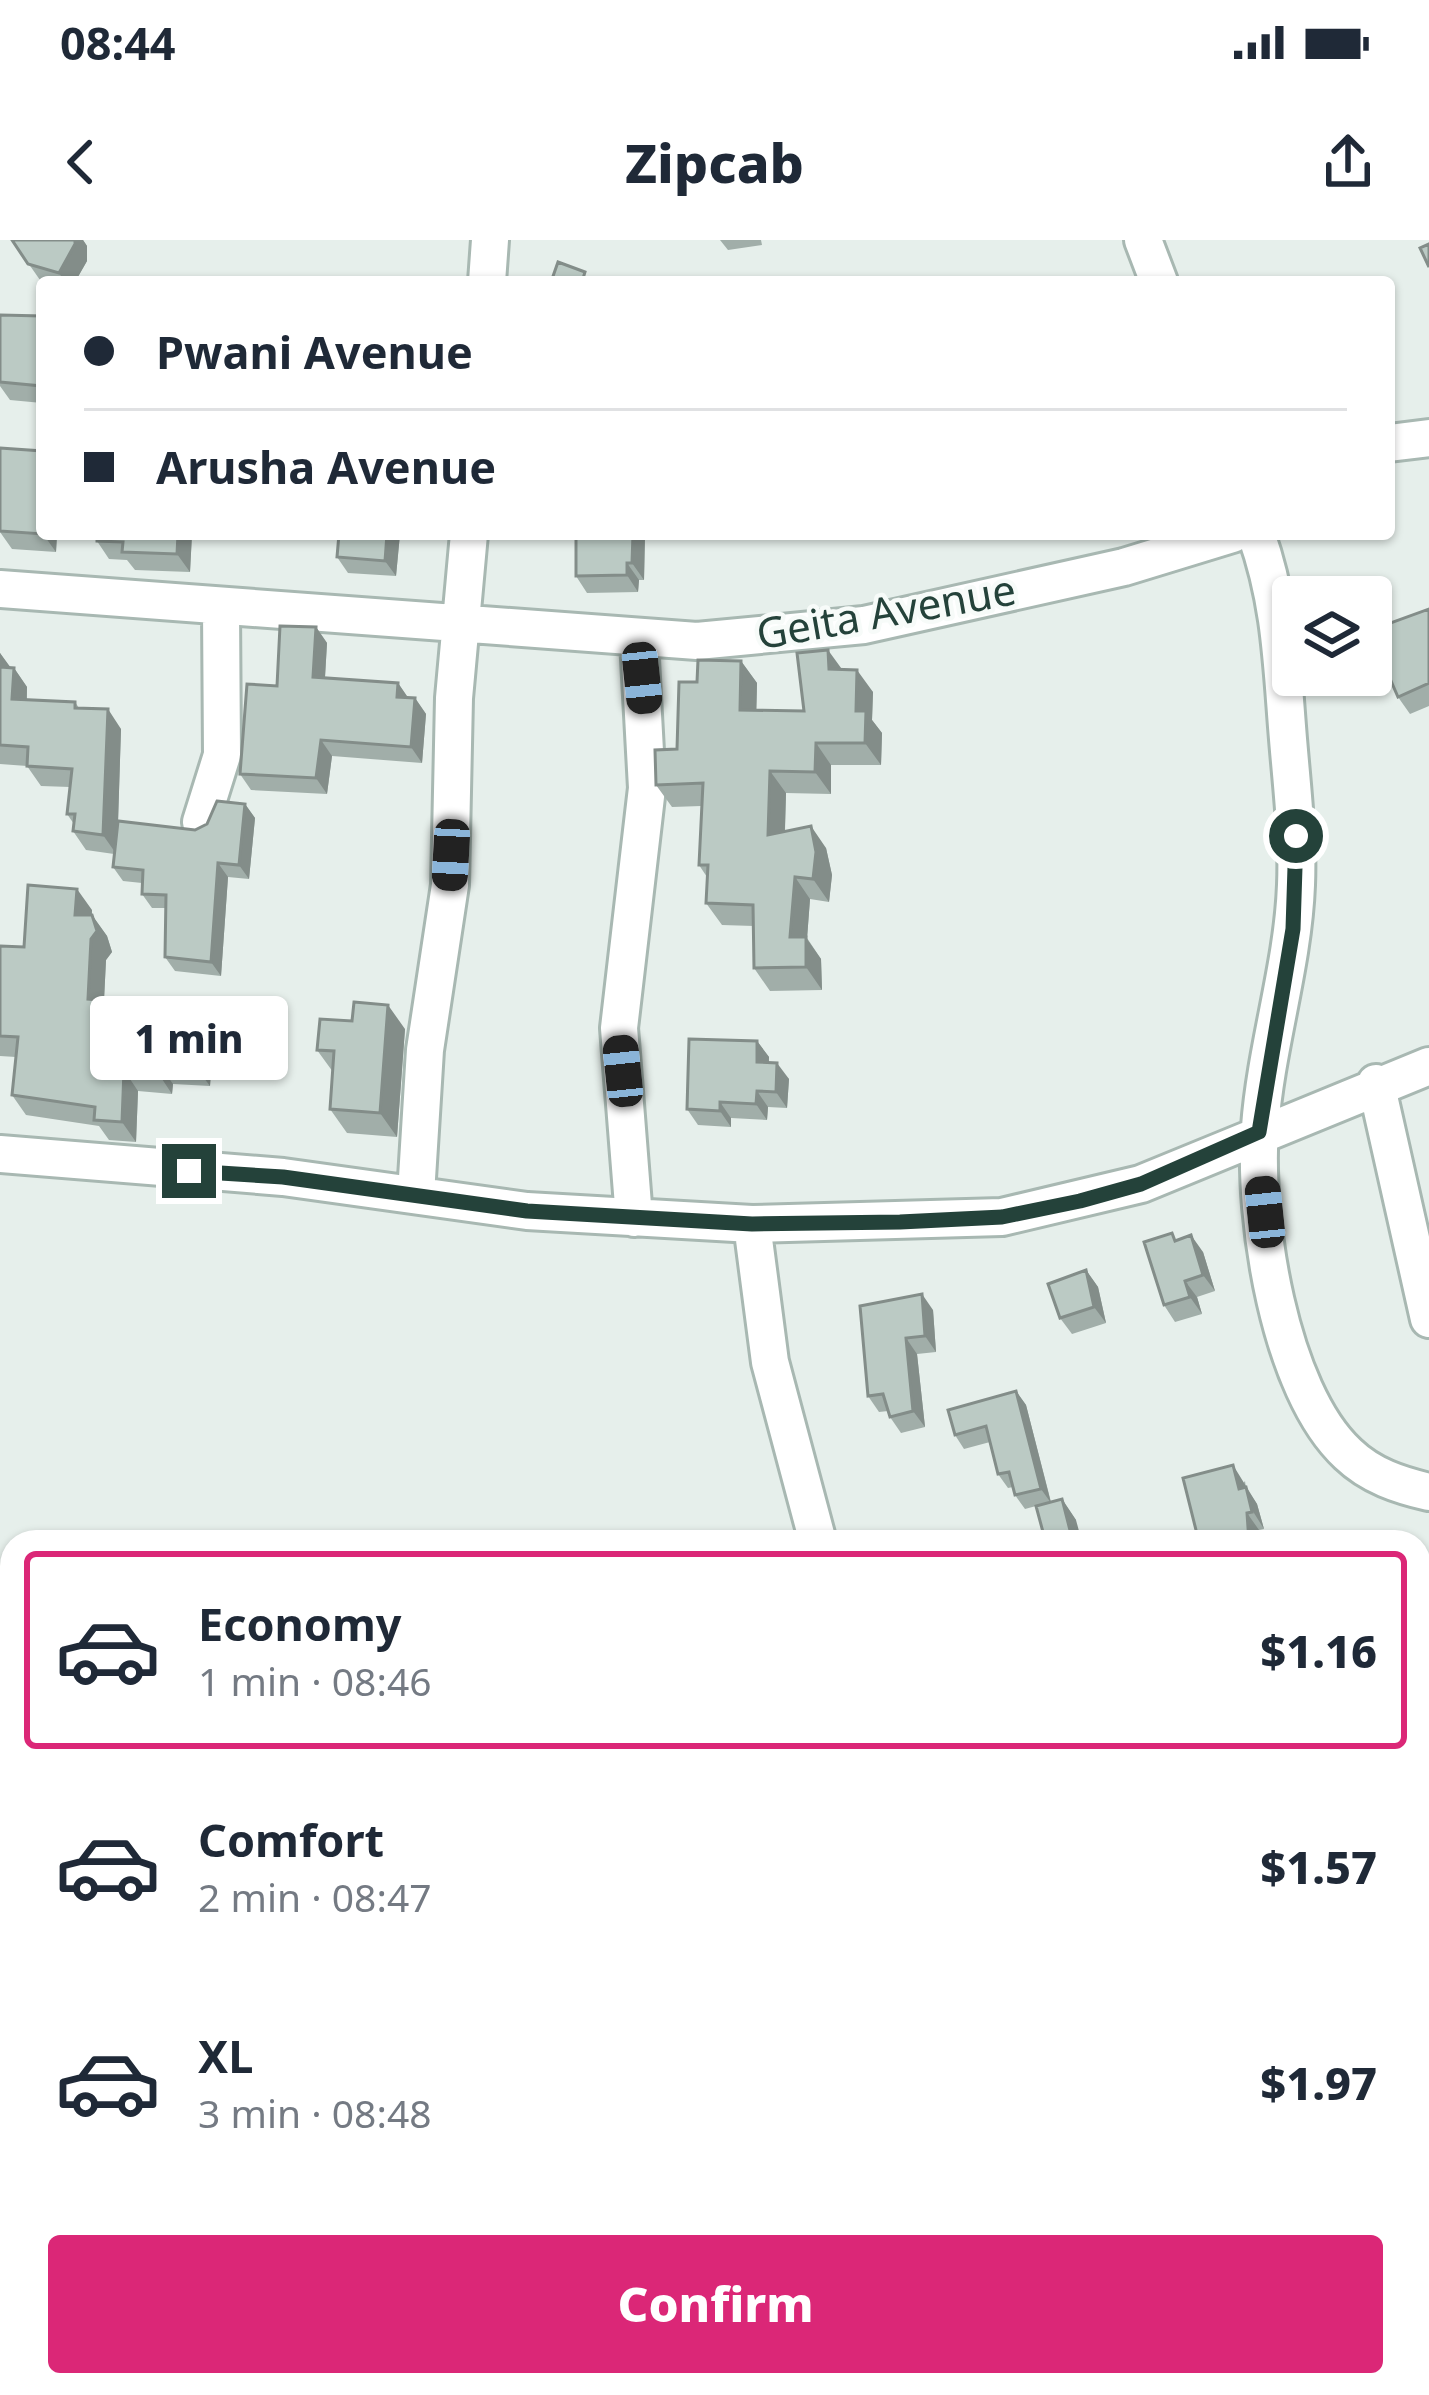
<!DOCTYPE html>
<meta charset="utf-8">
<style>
:root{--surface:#fff;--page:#f2f2f3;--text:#1f2937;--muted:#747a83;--line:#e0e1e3;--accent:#db2777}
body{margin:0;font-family:"Noto Sans",sans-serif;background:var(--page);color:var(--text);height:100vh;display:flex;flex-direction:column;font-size:45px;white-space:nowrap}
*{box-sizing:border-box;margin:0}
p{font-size:39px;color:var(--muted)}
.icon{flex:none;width:66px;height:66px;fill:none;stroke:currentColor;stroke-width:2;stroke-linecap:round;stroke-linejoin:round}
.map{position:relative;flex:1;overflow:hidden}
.details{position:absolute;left:0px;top:1290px;width:1431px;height:867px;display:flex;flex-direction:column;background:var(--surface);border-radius:36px 36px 0 0;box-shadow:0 3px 9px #0004}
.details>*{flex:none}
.top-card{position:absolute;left:36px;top:36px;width:1359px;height:264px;border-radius:12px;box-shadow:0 3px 9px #0004;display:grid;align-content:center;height:264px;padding:0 48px;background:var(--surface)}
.fabs{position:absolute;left:1272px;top:336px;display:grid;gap:24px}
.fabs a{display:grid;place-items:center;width:120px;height:120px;border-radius:12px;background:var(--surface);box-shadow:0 3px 9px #0004;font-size:60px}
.end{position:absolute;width:54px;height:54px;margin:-27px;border:15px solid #24423a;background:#fff;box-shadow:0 0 0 6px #fff}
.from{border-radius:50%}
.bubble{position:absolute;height:84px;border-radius:12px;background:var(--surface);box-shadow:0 3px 9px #0004;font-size:39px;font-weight:800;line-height:84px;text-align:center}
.car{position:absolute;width:36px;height:72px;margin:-36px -18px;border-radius:15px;box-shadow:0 0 9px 3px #0007;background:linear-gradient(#222 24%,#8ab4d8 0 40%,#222 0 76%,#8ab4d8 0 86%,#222 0)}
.top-card b{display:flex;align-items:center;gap:42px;height:114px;font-size:45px}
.top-card b+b{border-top:3px solid var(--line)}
.top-card i{width:30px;height:30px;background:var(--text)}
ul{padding:21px 0 0;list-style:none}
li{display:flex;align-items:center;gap:36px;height:198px;margin:0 24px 18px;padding:0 24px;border:6px solid transparent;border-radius:12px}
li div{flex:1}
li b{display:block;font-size:45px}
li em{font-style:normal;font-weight:800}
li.active{border-color:var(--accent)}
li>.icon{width:108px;height:108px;stroke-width:1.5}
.cta{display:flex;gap:24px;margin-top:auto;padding:24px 48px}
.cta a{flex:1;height:138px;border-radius:12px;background:var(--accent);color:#fff;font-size:48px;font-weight:800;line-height:138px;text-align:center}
.status{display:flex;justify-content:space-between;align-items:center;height:84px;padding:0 60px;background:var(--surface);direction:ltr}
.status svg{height:33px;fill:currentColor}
header{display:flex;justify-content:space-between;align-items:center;height:156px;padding:0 48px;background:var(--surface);font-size:54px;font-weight:800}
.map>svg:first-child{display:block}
.built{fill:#d4dfda}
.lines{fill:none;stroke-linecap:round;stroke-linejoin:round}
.minor-casing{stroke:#a8b8b2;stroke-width:42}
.minor{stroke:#fff;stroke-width:36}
.wall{fill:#a1aea9}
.shaded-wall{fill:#838d89}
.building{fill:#bbcac4;stroke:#838d89;stroke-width:3}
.route{stroke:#24423a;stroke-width:15}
.labels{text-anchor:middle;stroke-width:9;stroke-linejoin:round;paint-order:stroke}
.street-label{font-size:42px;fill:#24423a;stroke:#f7fbf9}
</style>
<div class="status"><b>08:44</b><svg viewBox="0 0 49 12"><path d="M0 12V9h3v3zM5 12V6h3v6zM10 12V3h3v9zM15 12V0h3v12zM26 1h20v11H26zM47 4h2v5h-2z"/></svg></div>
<header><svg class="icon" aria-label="back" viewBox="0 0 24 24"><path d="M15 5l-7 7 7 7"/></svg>Zipcab<svg class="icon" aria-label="share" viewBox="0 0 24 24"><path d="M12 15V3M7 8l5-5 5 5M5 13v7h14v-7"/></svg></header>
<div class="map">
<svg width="1429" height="2155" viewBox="0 0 1429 2155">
<rect width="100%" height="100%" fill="#e6efeb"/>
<path class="built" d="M0,1722l12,19v404h74l-19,10h-67z"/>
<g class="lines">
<defs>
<path id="minor" d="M1143,0l16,42
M487,42l3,-42
M1389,203l40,-5
M1256,294c25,69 26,133 32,205 4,49 10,97 8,146 -3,81 -30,161 -36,242 -7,91 19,263 88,327 23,22 51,31 81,38
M0,349l697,52 167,-16 260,-58 108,-33
M201,582l21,-67 -1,-146
M1376,843l53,236
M0,914l283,23 244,34 225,13 250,-7 139,-33 288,-118
M416,954l9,-144 25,-165 4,-187 15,-164
M634,978l-15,-190 28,-240 -8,-147
M752,984l18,138 48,180
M1419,1455l10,-3
M1419,2081l10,-3
M1063,2145l2,10
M1159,2155l38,-10"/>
</defs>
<use href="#minor" class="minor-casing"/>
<use href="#minor" class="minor"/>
</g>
<path class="wall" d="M12,0h71l4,6v15l-12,21h-30l-5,-2z
M720,0h41l1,5 -34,5z
M0,75l42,1v87l-32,-3 -10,-14z
M0,208l42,86h15l-1,18 -44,-3 -12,-17z
M192,294l-2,38 -55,-2 -8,-10 -18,-1 -12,-18z
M339,294h61l-4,42 -48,-3 -11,-16z
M645,294l-1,46h-5l-1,12 -51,1 -11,-17z
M1429,369v97l-19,8 -12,-17z
M316,387l11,16 -2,35 73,5 10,15h7l11,16 -4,49 -90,-7 -5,38 -76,-4 -11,-16 37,-88z
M0,413l10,15h4l13,19v13l48,2 4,6 42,21 -3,92 77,9 50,-26 10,14 -6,61 -21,-2 -7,99 -46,-5 -10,-14v-49h-13l-10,-14v-11l-19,-2 -10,-14 1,-13 -28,-4 -13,-19 1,-7 -7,-10 3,-27 -29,-1 -14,-20 -27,-2z
M741,421l16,22 -1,27 48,1 38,-42 31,23 -1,28 10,13 -1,32h-50v29l-45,-1 -1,38 41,17 6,27 -3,27 -19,-3 -3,39 14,21 1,31 -52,1 -16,-23v-42l-32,-1 -16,-22 1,-26 -8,-12 2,-59 -29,1 -16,-22 21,-36 20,-67z
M92,670v5l15,21 5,16 -6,8 -2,40 110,28 -4,58 -37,-2 -1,10 -34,-3 -2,51 -27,-2 -10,-14 -73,-11 -14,-20 4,-38 -16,-1v-110l24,1z
M405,789l-8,108 -50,-4 -17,-24 3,-37 -16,-22z
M757,801l12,16v6l20,16 -2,29 -19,-1 -1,13 -36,-2v9l-33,-2 -11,-16z
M1177,1000l26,12 12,39 -18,6 5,17 -27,8 -11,-17z
M1086,1030l12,17 8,36 -34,11 -12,-16z
M860,1066l73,4 3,42 -19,2 8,73 -24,6 -11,-16 -2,-6 -9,1 -11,-16z
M1016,1151l10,14 25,97 11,-3 14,21 -33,12 -7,-26 -11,3 -10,-14 -2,-8 -5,1 -10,-14 -8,-32 -26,7 -9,-14z
M1245,1241l1,7 11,16 7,25 -65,13z
M1429,1507v76l-7,2 3,10 -6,2v-87z
M0,1758l12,17v125l-12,8z
M1419,1873l10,33v17l-10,3z"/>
<path class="shaded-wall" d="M75,0h8l4,6v15l-12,21h-10l-6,-9z
M43,294h14l-1,18z
M178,294h14l-2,38 -13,-18z
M387,294h13l-4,42 -11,-15z
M633,294h12l-1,46 -12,-17z
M627,323l12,17 -1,12 -11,-17z
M316,387l11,16 -3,50 -11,-16z
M828,410l16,22 -15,-3z
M0,413l11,15 -11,5z
M741,421l16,22 -1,49 -16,-22z
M14,428l13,19 -1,32 -14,-20z
M857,430l16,22 -1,28 10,13 -1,32 -16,-22 -9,-32z
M398,443l11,16 -12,-2z
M415,458l11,16 -4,49 -11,-16z
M108,469l13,20 -4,126 -14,-20z
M321,500l11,16 -5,38 -11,-16z
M816,503l15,22v29l-16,-22z
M770,531l16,22 -2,64 -16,-22z
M245,564l10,14 -6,61 -10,-14z
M811,586l15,22 6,27 -3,27 -16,-23z
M218,623l10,14 -7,99 -10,-14z
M795,637l15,22 -3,40 14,20 1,31 -16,-23 -16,-30z
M77,649l15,21 -2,25 -15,-20z
M92,675l15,21 5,16 -6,8 -3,60 -15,-21z
M388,765l17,24 -8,108 -17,-24z
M199,767l15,21 -4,58 -15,-20z
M757,801l12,16 -1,21 -11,-16z
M158,823l15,21 -1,10 -14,-21z
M777,823l12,16 -2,29 -11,-16z
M124,830l14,21 -2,51 -14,-20z
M757,851l11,16 -1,13 -11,-16z
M720,862l11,16v9l-11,-16z
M1191,995l12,17 12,39 -12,-16z
M1086,1030l12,17 8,36 -12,-16z
M1185,1041l12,16 5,17 -12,-17z
M922,1054l11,16 3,42 -11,-16z
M906,1098l11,16 8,73 -12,-16z
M1016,1151l10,14 25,98 -10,-14z
M1233,1225l24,39 7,25 -25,-40z
M1062,1259l14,21 6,22h-9z
M1247,1273l12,17 1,12h-11z
M1419,1873l10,33v8l-10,-14z"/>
<path class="building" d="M12,0h63v4l-16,29 -31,-9z
M1429,4v23l-9,-19z
M558,22l27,10 -3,10h-31z
M0,75l42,1v70l-42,-4z
M0,208l42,3 1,83 -43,-3z
M97,294h81l-1,20 -55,-2 1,-10 -26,-1z
M339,294h48l-2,27 -48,-4z
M576,294h57l-1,29h-5v12l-51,1z
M1429,369v74l-31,14 -27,-62v-5z
M280,386l36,1 -3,50 85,6 -1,14 18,1 -4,49 -90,-7 -5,38 -76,-4 7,-90 30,2z
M828,410l1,19 28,1 -1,41h10l-1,32h-49l-1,29 -45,-1 -2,64 43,-9 5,26 -3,27 -18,-2 -5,60h16v30l-52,1 -1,-63 -47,-2 2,-38h-9l4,-82 -47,2 -1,-35 22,-1 2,-67h18l1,-22 43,1 -1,49 64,1 -7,-58z
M0,427l14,1 -2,31 63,3v6l33,1 -5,126 -30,-4 2,-17h-8l5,-45 -45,-3 1,-19 -28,-2z
M217,561l28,3 -6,61 -21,-2 -7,99 -46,-5 1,-62 -24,-1 1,-24 -30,-3 5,-46 77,9 12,-6z
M28,645l49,4 -2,26h17l5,16 -6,8 -3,60 111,8 -4,59 -37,-3v10l-34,-3 -2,52 -28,-2 1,-13 -83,-12 6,-58 -18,-1v-90l24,1z
M354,762l34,3 -8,108 -50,-4 4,-58 -17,-1 3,-31 32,2z
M689,799l68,2v21l20,1 -1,29 -19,-1 -1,13 -36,-2v9l-33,-2z
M1172,993l3,8 16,-6 12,40 -18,6 5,16 -26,8 -20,-63z
M1086,1030l8,37 -34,11 -12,-34z
M922,1054l3,42 -19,2 7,73 -23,6 -7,-23 -15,2 -8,-90z
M1016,1151l25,98 -26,6 -6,-23 -11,2 -12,-48 -31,9 -7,-25z
M1233,1225l6,24 7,-2 6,25 -5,1 2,29h-50l-16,-64z
M1062,1259l11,43h-62l32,-10 -7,-26z
M1429,1507v54l-10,3v-54z
M0,1759l12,17v80l-12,8z"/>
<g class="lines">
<path class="route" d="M189,931l94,6 244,34 225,13 148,-2 102,-5 78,-16 61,-17 118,-52 34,-203 3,-93"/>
</g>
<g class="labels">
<g class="street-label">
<text transform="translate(886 372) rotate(-10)" y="15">Geita Avenue</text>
</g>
</g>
</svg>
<div class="fabs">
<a><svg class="icon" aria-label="layers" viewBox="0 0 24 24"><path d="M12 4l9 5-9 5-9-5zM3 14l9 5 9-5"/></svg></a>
</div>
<i class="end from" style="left:1296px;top:596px"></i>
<i class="end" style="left:189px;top:931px"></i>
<div class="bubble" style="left:90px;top:756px;width:198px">1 min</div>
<i class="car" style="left:642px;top:438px;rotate:174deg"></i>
<i class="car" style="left:451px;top:615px;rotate:183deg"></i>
<i class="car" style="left:623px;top:831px;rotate:354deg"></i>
<i class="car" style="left:1265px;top:972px;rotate:354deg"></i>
<div class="top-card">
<b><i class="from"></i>Pwani Avenue</b>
<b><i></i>Arusha Avenue</b>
</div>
<section class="details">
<ul>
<li class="active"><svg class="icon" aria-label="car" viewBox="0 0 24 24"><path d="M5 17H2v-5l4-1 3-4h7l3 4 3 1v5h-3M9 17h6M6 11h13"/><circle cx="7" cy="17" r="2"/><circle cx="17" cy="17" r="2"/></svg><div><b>Economy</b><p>1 min · 08:46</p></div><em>$1.16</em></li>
<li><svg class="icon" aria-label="car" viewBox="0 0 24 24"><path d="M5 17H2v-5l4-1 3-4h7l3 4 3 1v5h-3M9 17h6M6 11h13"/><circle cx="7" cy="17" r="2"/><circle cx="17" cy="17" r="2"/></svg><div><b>Comfort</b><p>2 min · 08:47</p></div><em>$1.57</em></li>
<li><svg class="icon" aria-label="car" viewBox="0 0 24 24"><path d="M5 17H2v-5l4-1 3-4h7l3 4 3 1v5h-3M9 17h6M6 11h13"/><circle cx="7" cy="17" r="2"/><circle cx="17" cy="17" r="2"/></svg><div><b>XL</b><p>3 min · 08:48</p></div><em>$1.97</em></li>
</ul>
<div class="cta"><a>Confirm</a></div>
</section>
</div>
